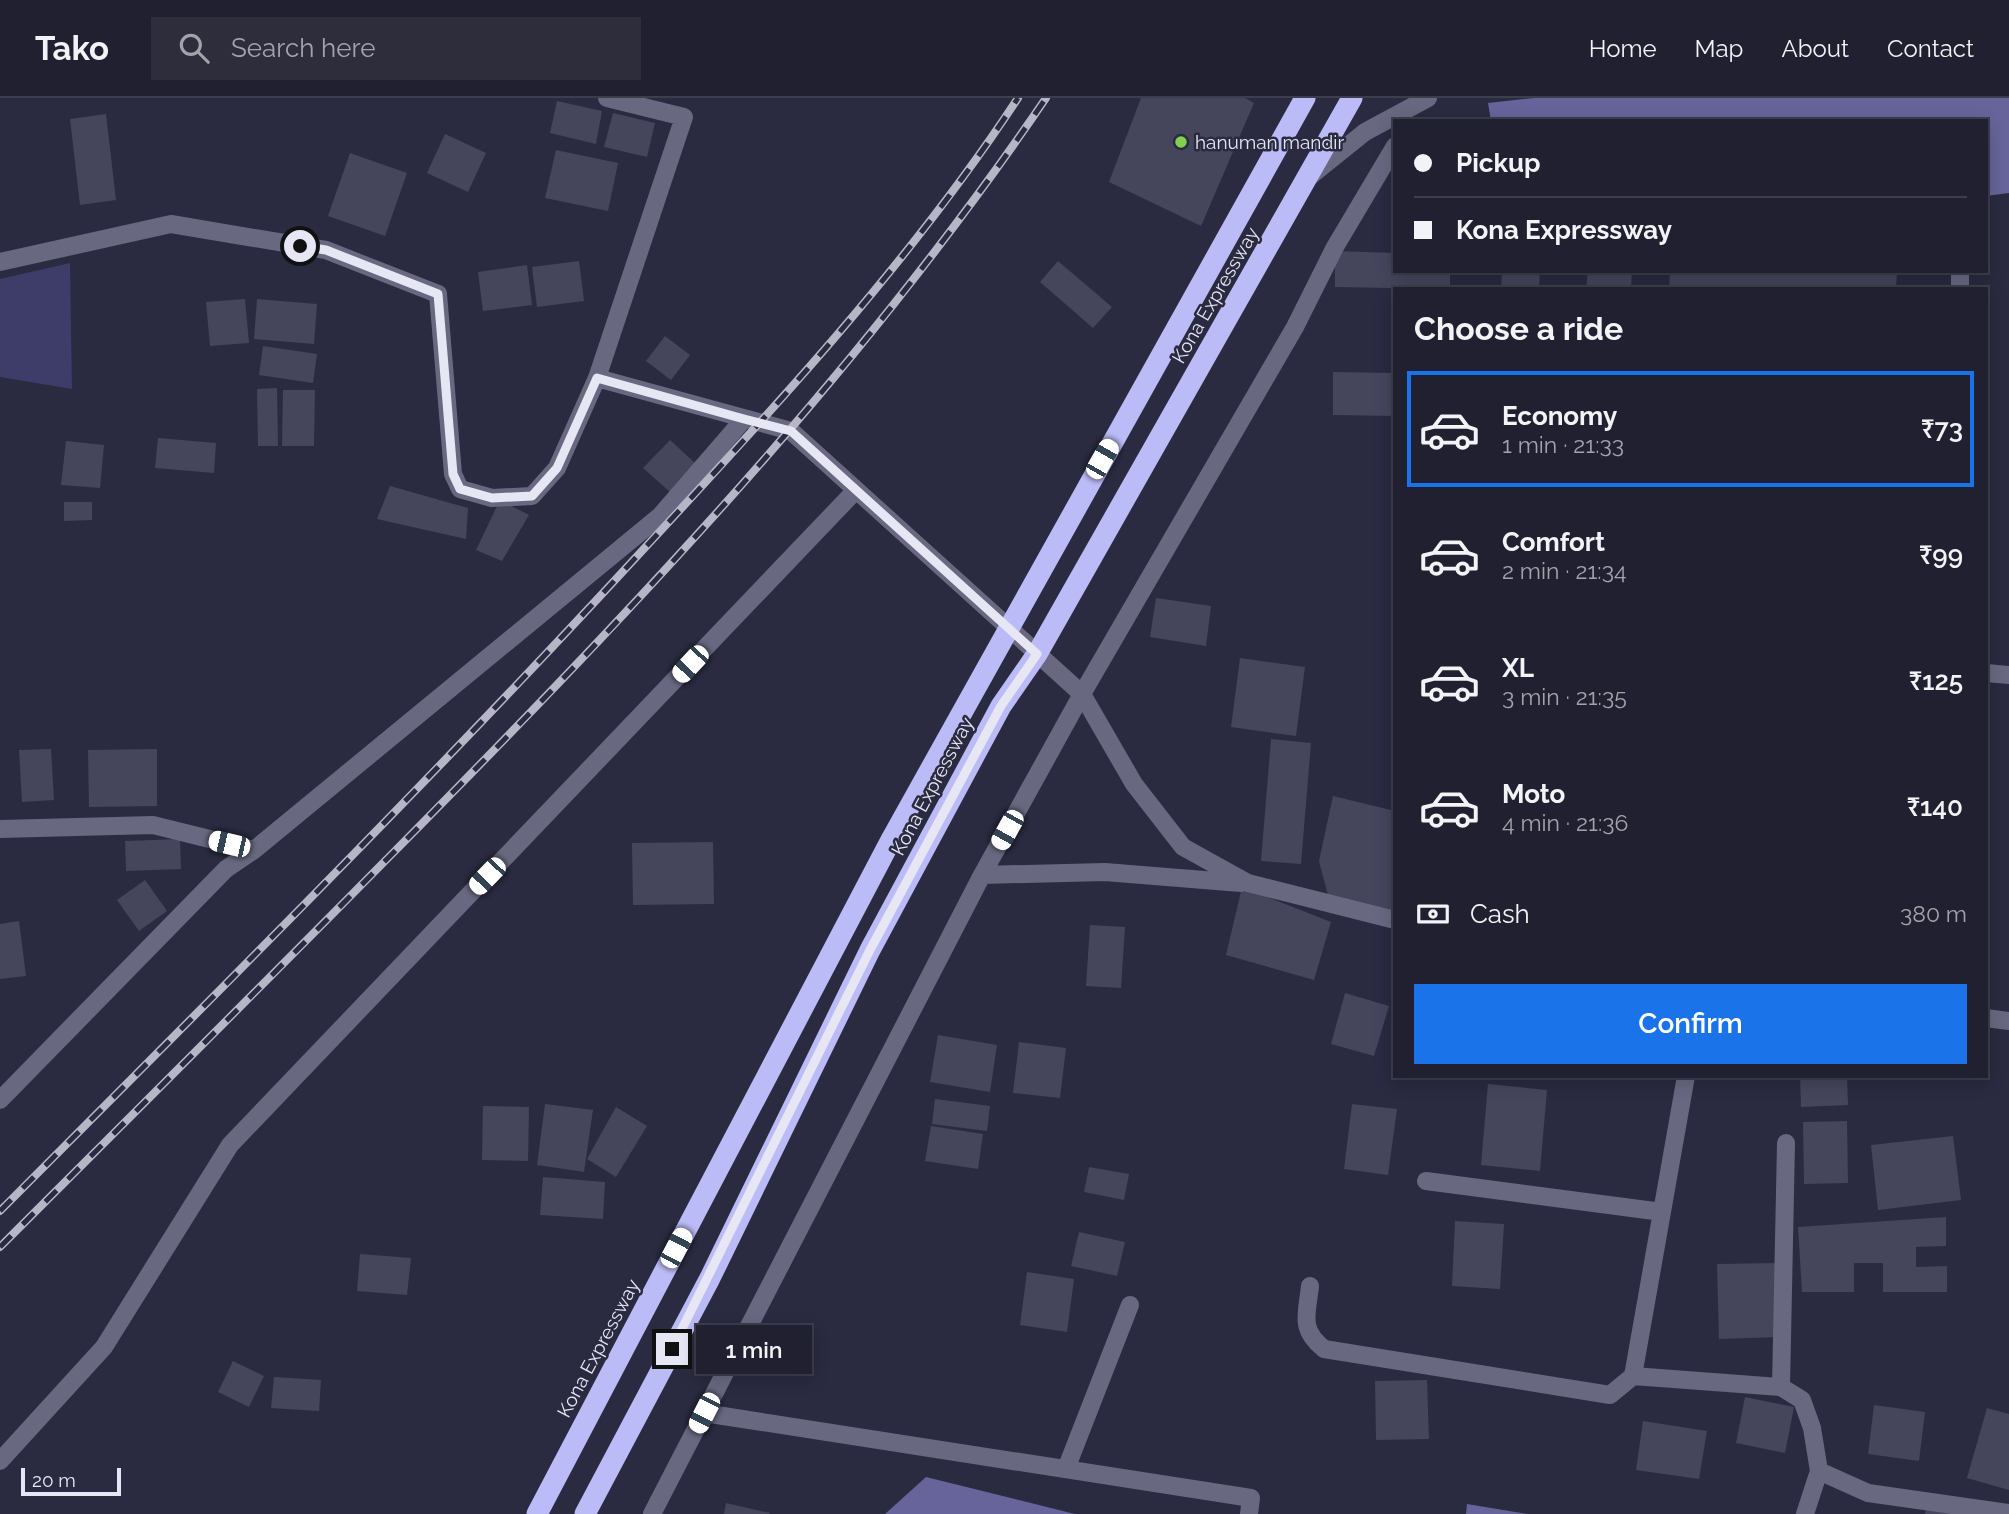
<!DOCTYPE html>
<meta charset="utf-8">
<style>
:root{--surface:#202030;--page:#2d2d3c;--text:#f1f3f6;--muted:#a2a3ab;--line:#3d3e4c;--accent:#1a73e8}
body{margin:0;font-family:Raleway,sans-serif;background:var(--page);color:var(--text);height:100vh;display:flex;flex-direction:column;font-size:26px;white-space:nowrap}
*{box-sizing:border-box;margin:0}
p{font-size:23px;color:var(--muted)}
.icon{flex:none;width:38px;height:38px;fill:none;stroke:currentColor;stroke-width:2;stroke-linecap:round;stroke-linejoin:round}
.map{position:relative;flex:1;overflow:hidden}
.details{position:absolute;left:1393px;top:189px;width:595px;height:791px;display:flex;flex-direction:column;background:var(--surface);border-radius:0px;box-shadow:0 4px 18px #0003,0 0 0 2px var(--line)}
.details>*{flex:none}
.top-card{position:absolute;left:1393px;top:21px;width:595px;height:154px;border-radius:0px;box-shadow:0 4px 18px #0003,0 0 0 2px var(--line);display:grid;align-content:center;height:154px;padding:0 21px;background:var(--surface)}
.scale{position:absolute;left:21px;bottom:18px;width:100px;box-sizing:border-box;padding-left:7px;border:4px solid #e6e6f5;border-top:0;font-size:19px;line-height:24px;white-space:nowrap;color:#e6e6f5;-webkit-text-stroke:5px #2a2a40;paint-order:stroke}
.end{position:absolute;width:32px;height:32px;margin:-16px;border:9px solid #e6e6f5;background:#111;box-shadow:0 0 0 4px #111}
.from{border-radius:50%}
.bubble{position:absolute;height:49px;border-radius:0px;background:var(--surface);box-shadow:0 4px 18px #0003,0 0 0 2px var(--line);font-size:23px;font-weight:600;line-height:49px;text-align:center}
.car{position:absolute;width:21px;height:42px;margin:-21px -10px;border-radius:9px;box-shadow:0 0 5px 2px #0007;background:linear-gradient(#fff 24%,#345 0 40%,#fff 0 76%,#345 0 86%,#fff 0)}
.top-card b{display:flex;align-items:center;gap:24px;height:66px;font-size:26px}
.top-card b+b{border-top:2px solid var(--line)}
.top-card i{width:18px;height:18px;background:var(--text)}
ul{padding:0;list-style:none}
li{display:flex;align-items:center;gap:21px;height:116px;margin:0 14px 10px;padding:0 7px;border:4px solid transparent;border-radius:0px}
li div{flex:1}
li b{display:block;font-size:26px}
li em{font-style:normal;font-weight:600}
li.selected{border-color:var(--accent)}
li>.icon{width:63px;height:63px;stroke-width:1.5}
h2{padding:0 21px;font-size:32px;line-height:84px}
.pay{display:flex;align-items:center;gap:18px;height:77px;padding:0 21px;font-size:26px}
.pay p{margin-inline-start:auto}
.button{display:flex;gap:14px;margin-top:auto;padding:14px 21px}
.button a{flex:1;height:80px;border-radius:0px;background:var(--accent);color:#fff;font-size:28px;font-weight:600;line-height:80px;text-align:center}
header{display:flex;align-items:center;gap:42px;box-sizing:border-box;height:98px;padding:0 35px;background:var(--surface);border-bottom:2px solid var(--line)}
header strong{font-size:33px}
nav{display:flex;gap:38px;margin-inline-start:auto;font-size:24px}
.search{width:490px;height:63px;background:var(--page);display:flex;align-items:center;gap:18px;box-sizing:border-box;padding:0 24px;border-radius:0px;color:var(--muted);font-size:26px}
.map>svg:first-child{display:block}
.green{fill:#3e3c69}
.water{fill:#66649a}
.building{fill:#45455c}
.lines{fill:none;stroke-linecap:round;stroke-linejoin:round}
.minor{stroke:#686881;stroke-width:18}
.highway{stroke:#bbbbf7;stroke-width:21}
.rail-casing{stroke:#b6b6c6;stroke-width:8}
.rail{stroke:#2a2a40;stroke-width:5;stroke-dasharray:16;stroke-linecap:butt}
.route{stroke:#e6e6f5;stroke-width:9}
.poi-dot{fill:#82d04f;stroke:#2a2a40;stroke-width:2.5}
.labels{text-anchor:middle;stroke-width:5;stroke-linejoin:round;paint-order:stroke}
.poi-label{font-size:19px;fill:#e6e6f5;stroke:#2a2a40;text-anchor:start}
.street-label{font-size:19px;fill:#e6e6f5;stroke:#2a2a40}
</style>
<header>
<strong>Tako</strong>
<div class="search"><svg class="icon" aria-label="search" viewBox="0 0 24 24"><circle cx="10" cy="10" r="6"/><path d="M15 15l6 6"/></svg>Search here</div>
<nav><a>Home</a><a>Map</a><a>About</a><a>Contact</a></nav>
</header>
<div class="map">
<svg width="2009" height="1416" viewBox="0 0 2009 1416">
<rect width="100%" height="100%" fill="#2a2a40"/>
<path class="green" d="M70,165l2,126 -72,-12v-98z"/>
<path class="water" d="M1534,0h475v95l-23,3v-75h-495l-3,-18z
M926,1379l149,37h-190z
M1467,1406l60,10h-61z"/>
<path class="building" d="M1141,0h104l9,5 -53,123 -92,-44z
M557,3l45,10 -6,33 -46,-11z
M613,15l42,10 -8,34 -43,-10z
M106,16l10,86 -36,5 -10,-86z
M445,36l41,19 -18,39 -41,-19z
M556,52l62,13 -10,48 -63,-13z
M350,55l57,20 -22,63 -57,-20z
M1335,153l60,2v18h55v18l-115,-2z
M579,163l5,40 -47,6 -5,-40z
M1058,163l54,46 -19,21 -53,-46z
M527,167l5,40 -49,6 -5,-39z
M1502,173h38l-1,18h-38z
M1588,173h44l-1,18h-45z
M1670,173h227l-1,18h-227z
M245,201l4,44 -39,3 -4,-44z
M257,201l60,5 -3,40 -60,-5z
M665,238l25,19 -19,25 -25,-19z
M263,248l54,8 -4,29 -54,-8z
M1333,274l62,1v43l-62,-1z
M277,290l1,58h-20l-1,-57z
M283,292h32l-1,56h-32z
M158,340l58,5 -2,30 -59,-5z
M670,342l26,24 -26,28 -27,-24z
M66,343l38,4 -4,43 -39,-3z
M390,388l78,22 -2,31 -89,-20z
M500,402l29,15 -27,46 -26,-11z
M64,404h28v18l-28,1z
M1156,500l55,8 -5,40 -56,-9z
M1240,560l65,9 -9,69 -65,-9z
M1271,641l40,4 -10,121 -40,-3z
M51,651l3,51 -32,2 -3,-52z
M157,651v57l-68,1 -1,-57z
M1333,698l62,15v108l-65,-16 -11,-42z
M180,741l1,30 -55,2 -1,-30z
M713,744l1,62 -81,1 -1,-62z
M145,782l22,31 -28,20 -22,-31z
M1242,789l89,35 -17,58 -88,-25z
M19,823l7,55 -26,3v-55z
M1090,827l35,2 -4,61 -35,-2z
M1345,895l44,13 -15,50 -43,-12z
M938,937l59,10 -7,47 -60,-10z
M1019,944l47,6 -6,50 -47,-5z
M1800,978h47l1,29 -47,2z
M1488,986l59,6 -7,81 -59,-6z
M935,1001l55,7 -3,25 -55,-7z
M545,1006l48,6 -9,62 -47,-7z
M1352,1006l45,5 -9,66 -44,-6z
M483,1008l46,1 -1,54 -46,-1z
M616,1009l31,19 -31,51 -29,-18z
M1847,1023l1,62 -44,1 -1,-62z
M931,1028l52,8 -5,35 -53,-8z
M1953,1038l8,64 -83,10 -7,-65z
M1089,1069l40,7 -5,26 -40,-8z
M543,1079l62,5 -2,37 -63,-4z
M1946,1119v29l-30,1v20l31,-1v26h-64v-29h-29v29h-52l-4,-65z
M1455,1123l49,3 -4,65 -48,-3z
M1079,1134l46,10 -8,34 -46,-10z
M360,1156l51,4 -4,37 -50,-4z
M1777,1165l2,74 -60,2 -2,-75z
M1027,1174l47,7 -7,53 -47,-7z
M233,1263l31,15 -15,31 -31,-15z
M274,1279l47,3 -2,31 -48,-3z
M1427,1282l2,59 -53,1 -1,-59z
M1745,1299l49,10 -9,46 -49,-10z
M1874,1307l51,7 -6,49 -51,-7z
M1987,1310l22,6v76l-42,-12z
M1643,1323l64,10 -8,48 -63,-9z
M726,1405l44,10 -1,1h-45z
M1926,1410l51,6h-52z"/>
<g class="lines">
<path class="minor" d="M1309,79l56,-45 63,-34
M0,164l171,-38 155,26 112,44 15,180 7,15 32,9 40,-2 25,-28 40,-90 87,-261 -77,-19
M1960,191v-18
M597,280l194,53 291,263 52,90 49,63 65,36 147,37
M1986,575l23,2
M0,731l153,-4 101,25
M982,777l123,-3 136,11
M1986,920l23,3
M1686,978l-53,300 148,11 21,13 10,28 7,43 49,22 141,20
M0,1002l226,-231 28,-19 406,-334 84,-97
M1426,1083l236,31
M1310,1188c-3,29 -11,43 14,63l286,46 23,-19
M1781,1289l5,-244
M704,1315l547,85 -2,16
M0,1363l104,-114 126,-202 626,-655
M1066,1371l64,-164
M652,1416l330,-639 100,-181 213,-367 40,-80 60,-101
M1805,1416l14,-43"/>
<path class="highway" d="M537,1416l355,-676 413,-740
M585,1416l125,-236 160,-328 131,-244 36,-52 315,-556"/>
<defs>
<path id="rail" d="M0,1113c216,-217 433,-433 640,-658 131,-141 272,-293 378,-455
M0,1149c151,-151 303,-302 452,-454 214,-218 422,-442 594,-695"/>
</defs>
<use href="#rail" class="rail-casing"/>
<use href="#rail" class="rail"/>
</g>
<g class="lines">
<path class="route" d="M300,148l26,4 112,44 15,180 7,15 32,9 40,-2 25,-28 40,-90 147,41 47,12 246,223 -36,52 -131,244 -198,399"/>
</g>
<circle class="poi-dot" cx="1181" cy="44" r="7"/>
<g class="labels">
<g class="poi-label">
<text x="1195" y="51">hanuman mandir</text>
</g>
<g class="street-label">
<text transform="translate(1215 197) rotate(-60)" y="7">Kona Expressway</text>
<text transform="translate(932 688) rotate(-62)" y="7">Kona Expressway</text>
<text transform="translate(598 1250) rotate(-62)" y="7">Kona Expressway</text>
</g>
</g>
</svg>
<div class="scale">20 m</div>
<i class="end from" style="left:300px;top:148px"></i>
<i class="end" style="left:672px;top:1251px"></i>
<div class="bubble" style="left:696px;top:1227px;width:116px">1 min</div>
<i class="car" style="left:1102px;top:361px;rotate:30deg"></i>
<i class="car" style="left:690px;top:566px;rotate:223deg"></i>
<i class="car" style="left:1007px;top:732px;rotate:209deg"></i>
<i class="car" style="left:229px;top:746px;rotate:283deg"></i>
<i class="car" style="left:487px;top:778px;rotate:224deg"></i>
<i class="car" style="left:676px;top:1150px;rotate:28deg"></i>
<i class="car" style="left:704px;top:1315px;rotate:207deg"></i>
<div class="top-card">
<b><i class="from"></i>Pickup</b>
<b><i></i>Kona Expressway</b>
</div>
<section class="details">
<h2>Choose a ride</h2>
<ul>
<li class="selected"><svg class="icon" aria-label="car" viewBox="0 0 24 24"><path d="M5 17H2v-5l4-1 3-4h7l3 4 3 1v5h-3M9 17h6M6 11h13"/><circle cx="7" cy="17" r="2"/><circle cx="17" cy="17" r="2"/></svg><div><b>Economy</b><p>1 min · 21:33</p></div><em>₹73</em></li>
<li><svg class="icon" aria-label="car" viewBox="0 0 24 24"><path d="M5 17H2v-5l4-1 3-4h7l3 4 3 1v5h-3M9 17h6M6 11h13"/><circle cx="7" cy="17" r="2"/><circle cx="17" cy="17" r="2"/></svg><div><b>Comfort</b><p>2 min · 21:34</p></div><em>₹99</em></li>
<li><svg class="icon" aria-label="car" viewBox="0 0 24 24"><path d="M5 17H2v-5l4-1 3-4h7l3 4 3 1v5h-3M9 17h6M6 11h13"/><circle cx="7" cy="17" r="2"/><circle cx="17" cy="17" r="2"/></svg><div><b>XL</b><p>3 min · 21:35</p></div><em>₹125</em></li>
<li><svg class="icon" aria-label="car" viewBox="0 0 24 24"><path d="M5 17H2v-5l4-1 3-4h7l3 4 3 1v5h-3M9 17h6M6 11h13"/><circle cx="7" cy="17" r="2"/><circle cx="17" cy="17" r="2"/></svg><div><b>Moto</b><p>4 min · 21:36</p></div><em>₹140</em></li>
</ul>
<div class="pay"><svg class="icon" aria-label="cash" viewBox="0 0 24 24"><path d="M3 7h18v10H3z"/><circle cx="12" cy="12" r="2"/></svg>Cash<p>380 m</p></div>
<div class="button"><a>Confirm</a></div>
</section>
</div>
